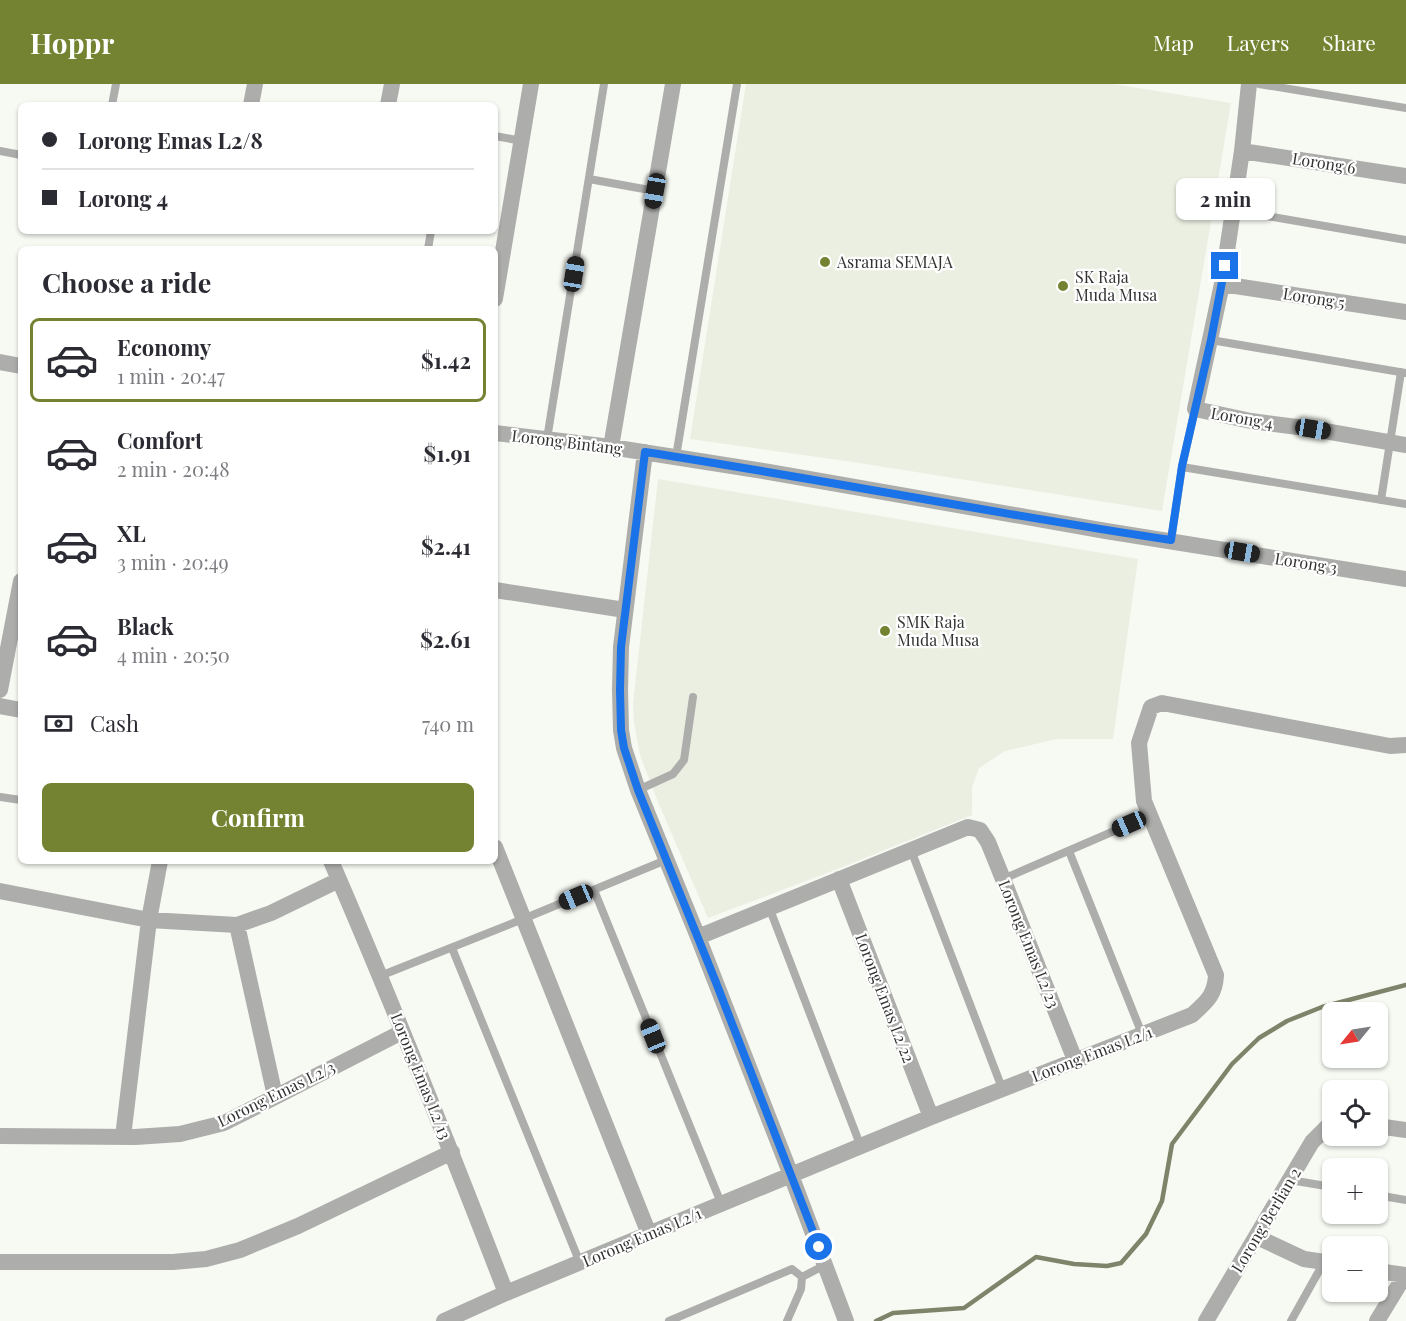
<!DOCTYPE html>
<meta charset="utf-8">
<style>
:root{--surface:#fff;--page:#f7f7f7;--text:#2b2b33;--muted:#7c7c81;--line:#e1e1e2;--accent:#748331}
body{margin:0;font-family:"Playfair Display",serif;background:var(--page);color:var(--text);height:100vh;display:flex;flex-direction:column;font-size:22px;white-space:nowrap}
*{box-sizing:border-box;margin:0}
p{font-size:20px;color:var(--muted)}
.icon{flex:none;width:33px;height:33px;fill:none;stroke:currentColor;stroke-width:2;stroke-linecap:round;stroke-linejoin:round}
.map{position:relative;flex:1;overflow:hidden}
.side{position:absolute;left:18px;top:162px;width:480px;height:618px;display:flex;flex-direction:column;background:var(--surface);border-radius:9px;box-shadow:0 2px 4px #0004}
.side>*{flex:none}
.banner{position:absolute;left:18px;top:18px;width:480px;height:132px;border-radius:9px;box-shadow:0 2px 4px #0004;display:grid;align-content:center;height:132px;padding:0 24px;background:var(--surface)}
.needle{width:39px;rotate:240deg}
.fabs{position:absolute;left:1322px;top:918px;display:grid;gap:12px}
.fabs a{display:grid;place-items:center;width:66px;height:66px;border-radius:9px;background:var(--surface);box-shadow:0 2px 4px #0004;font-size:30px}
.end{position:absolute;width:27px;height:27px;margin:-14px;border:8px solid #1a73e8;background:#fff;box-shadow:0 0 0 3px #fff}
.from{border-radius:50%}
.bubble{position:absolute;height:42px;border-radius:9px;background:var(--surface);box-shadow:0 2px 4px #0004;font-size:20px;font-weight:700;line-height:42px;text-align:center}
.car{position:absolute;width:18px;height:36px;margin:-18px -9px;border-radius:8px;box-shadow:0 0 4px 2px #0007;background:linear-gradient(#222 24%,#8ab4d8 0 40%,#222 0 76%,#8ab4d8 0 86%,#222 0)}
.banner b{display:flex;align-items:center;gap:21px;height:57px;font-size:22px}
.banner b+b{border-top:2px solid var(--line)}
.banner i{width:15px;height:15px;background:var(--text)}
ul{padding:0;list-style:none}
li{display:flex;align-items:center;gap:18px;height:84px;margin:0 12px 9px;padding:0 12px;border:3px solid transparent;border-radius:9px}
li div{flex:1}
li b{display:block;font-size:22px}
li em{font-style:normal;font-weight:700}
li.active{border-color:var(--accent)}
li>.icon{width:54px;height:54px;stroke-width:1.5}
h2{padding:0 24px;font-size:27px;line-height:72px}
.pay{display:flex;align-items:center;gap:15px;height:66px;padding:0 24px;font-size:22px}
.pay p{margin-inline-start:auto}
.cta{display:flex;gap:12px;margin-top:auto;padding:12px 24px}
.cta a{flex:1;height:69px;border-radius:9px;background:var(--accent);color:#fff;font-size:24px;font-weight:700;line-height:69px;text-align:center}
header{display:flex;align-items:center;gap:36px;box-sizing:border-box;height:84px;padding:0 30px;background:var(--accent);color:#fff}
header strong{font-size:28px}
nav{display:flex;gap:33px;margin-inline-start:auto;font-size:21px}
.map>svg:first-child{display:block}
.built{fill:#ebefe2}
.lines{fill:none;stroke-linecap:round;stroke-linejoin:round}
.stream{stroke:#7d8469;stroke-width:4.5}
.service{stroke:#adadab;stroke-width:8}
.minor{stroke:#adadab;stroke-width:16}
.route{stroke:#1a73e8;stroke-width:8}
.poi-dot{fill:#748331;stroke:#fff;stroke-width:2}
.labels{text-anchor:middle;stroke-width:4.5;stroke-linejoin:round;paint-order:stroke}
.street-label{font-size:16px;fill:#323331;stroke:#fff}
.poi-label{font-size:16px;fill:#323331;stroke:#fff;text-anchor:start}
</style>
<header>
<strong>Hoppr</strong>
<nav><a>Map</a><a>Layers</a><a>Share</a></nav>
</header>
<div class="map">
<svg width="1406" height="1237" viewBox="0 0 1406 1237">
<rect width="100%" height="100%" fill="#f7f9f3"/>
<path class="built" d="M746,0h367l118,19 -69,408 -309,-49 -163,-23z
M658,395l480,80 -25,180h-56l-52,12 -26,17 -7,19v28l-137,55 -127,48 -50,-116 -18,-47 -6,-33 -1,-18z"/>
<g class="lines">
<path class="stream" d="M876,1237l17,-8 71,-5 72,-51 38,7 33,2 14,-3 25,-29 16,-33 10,-57 60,-80 27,-26 28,-17 35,-14 84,-22"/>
<path class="service" d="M1259,0l147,24
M112,21l4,-21
M495,52l27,5
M0,67l21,4
M589,95l66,12
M1232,126l174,30
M428,165l3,-18
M1211,256l195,33
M547,355l57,-355
M676,373l61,-373
M1182,383l224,37
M1381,416l20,-128
M1171,457l11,-74 13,-58
M638,706l35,-16 11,-14 9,-63
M0,713l21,3
M911,766l91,238
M1069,767l73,183
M1003,795l146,-63
M594,806l127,313
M769,823l92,240
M452,864l128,315
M380,892l143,-57 143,-59
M1290,1096l42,7
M1377,1111l29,5
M669,1237l123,-52 10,8
M787,1237l14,-32 1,-12 23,-12
M1291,1237l33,-59"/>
<path class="minor" d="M1249,0l-7,67 -20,133 -27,125 56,12 62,8 93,16
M251,21l4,-21
M388,21l4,-21
M1242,67l164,25
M1222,200l184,28
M495,215l36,-215
M0,278l21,4
M495,349l116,14 158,25 337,59 300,48
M611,363l62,-363
M645,368l-24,195 -1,43 1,40 3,18 14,42 60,147 93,238 55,146
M495,506l130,20
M0,606l21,-109
M0,622l21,4
M495,763l154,387
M331,777c62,143 119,287 175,432
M839,795l92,238
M0,807l149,29 88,5 34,-12 68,-33
M237,841l38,171
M698,853l270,-110 12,3 8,12 15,37 72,181
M1377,1042l29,4
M0,1052l135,1 45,-3 44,-11 178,-91
M123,1053l26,-217 11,-59
M1257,1153l47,22 28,4
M0,1178h173l33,-3 34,-9 58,-24 154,-74
M1377,1187l29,4
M444,1237l62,-28 425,-176 261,-102c14,-13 23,-19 24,-40l-72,-174 -5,-58 12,-36 11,-4 228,43 16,-1
M1206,1237l106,-179 15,-15 5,-1
M1377,1237l28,-46"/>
</g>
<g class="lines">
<path class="route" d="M819,1163l-104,-267 -77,-190 -14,-42 -3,-18 -1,-40 1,-43 24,-195c176,27 350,62 526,88l11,-74 29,-126 14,-74"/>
</g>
<g class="poi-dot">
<circle cx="825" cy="178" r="6"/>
<circle cx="1063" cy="202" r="6"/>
<circle cx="885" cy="547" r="6"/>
</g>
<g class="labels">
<g class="street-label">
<text transform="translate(1324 79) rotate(9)" y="6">Lorong 6</text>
<text transform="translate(1314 214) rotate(9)" y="6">Lorong 5</text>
<text transform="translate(1242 334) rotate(10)" y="6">Lorong 4</text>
<text transform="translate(567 358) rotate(7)" y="6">Lorong Bintang</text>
<text transform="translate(1306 479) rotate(9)" y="6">Lorong 3</text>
<text transform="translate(1029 860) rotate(68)" y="6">Lorong Emas L2/23</text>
<text transform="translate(885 914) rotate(69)" y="6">Lorong Emas L2/22</text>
<text transform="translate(1092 970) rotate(-21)" y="6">Lorong Emas L2/1</text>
<text transform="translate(421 992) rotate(68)" y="6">Lorong Emas L2/13</text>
<text transform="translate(276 1010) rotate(-26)" y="6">Lorong Emas L2/3</text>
<text transform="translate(1266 1136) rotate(-59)" y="6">Lorong Berlian 2</text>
<text transform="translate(642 1153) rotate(-23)" y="6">Lorong Emas L2/1</text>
</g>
<g class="poi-label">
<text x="837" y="184">Asrama SEMAJA</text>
<text x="1075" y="199">SK Raja<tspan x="1075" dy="18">Muda Musa</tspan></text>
<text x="897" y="544">SMK Raja<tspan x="897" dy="18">Muda Musa</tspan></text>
</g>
</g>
</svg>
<div class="fabs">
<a><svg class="needle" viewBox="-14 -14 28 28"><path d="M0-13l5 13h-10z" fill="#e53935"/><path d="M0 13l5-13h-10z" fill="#7c7c81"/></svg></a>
<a><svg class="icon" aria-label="locate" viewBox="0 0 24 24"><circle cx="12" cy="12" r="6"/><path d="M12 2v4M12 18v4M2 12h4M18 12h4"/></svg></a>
<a>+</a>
<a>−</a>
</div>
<i class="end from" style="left:819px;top:1163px"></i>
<i class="end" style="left:1225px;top:182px"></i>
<div class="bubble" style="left:1176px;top:94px;width:99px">2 min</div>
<i class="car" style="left:655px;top:107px;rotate:190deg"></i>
<i class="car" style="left:574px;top:190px;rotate:9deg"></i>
<i class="car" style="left:1313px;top:345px;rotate:99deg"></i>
<i class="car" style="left:1242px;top:468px;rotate:99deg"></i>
<i class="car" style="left:1129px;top:740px;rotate:246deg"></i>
<i class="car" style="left:576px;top:813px;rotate:247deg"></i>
<i class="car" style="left:653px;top:952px;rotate:338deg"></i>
<div class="banner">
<b><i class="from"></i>Lorong Emas L2/8</b>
<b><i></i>Lorong 4</b>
</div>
<section class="side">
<h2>Choose a ride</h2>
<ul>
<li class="active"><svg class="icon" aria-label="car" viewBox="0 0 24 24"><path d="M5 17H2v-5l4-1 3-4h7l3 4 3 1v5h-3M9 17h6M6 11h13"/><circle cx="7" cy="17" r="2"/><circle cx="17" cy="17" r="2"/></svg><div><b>Economy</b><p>1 min · 20:47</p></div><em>$1.42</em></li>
<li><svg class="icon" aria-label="car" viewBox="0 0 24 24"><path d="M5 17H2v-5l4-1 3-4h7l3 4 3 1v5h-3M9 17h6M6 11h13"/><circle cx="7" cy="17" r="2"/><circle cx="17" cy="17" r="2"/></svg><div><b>Comfort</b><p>2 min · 20:48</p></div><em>$1.91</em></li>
<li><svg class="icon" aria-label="car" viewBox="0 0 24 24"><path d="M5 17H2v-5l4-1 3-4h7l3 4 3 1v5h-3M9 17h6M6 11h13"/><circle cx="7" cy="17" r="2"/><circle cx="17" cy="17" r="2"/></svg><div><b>XL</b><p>3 min · 20:49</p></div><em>$2.41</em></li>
<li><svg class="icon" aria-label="car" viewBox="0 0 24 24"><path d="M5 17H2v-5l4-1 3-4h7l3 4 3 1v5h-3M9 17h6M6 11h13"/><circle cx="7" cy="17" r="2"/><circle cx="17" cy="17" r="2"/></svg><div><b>Black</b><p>4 min · 20:50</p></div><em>$2.61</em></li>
</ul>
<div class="pay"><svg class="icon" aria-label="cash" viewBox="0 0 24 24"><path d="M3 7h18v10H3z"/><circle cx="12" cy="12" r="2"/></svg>Cash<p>740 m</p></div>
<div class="cta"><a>Confirm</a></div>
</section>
</div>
